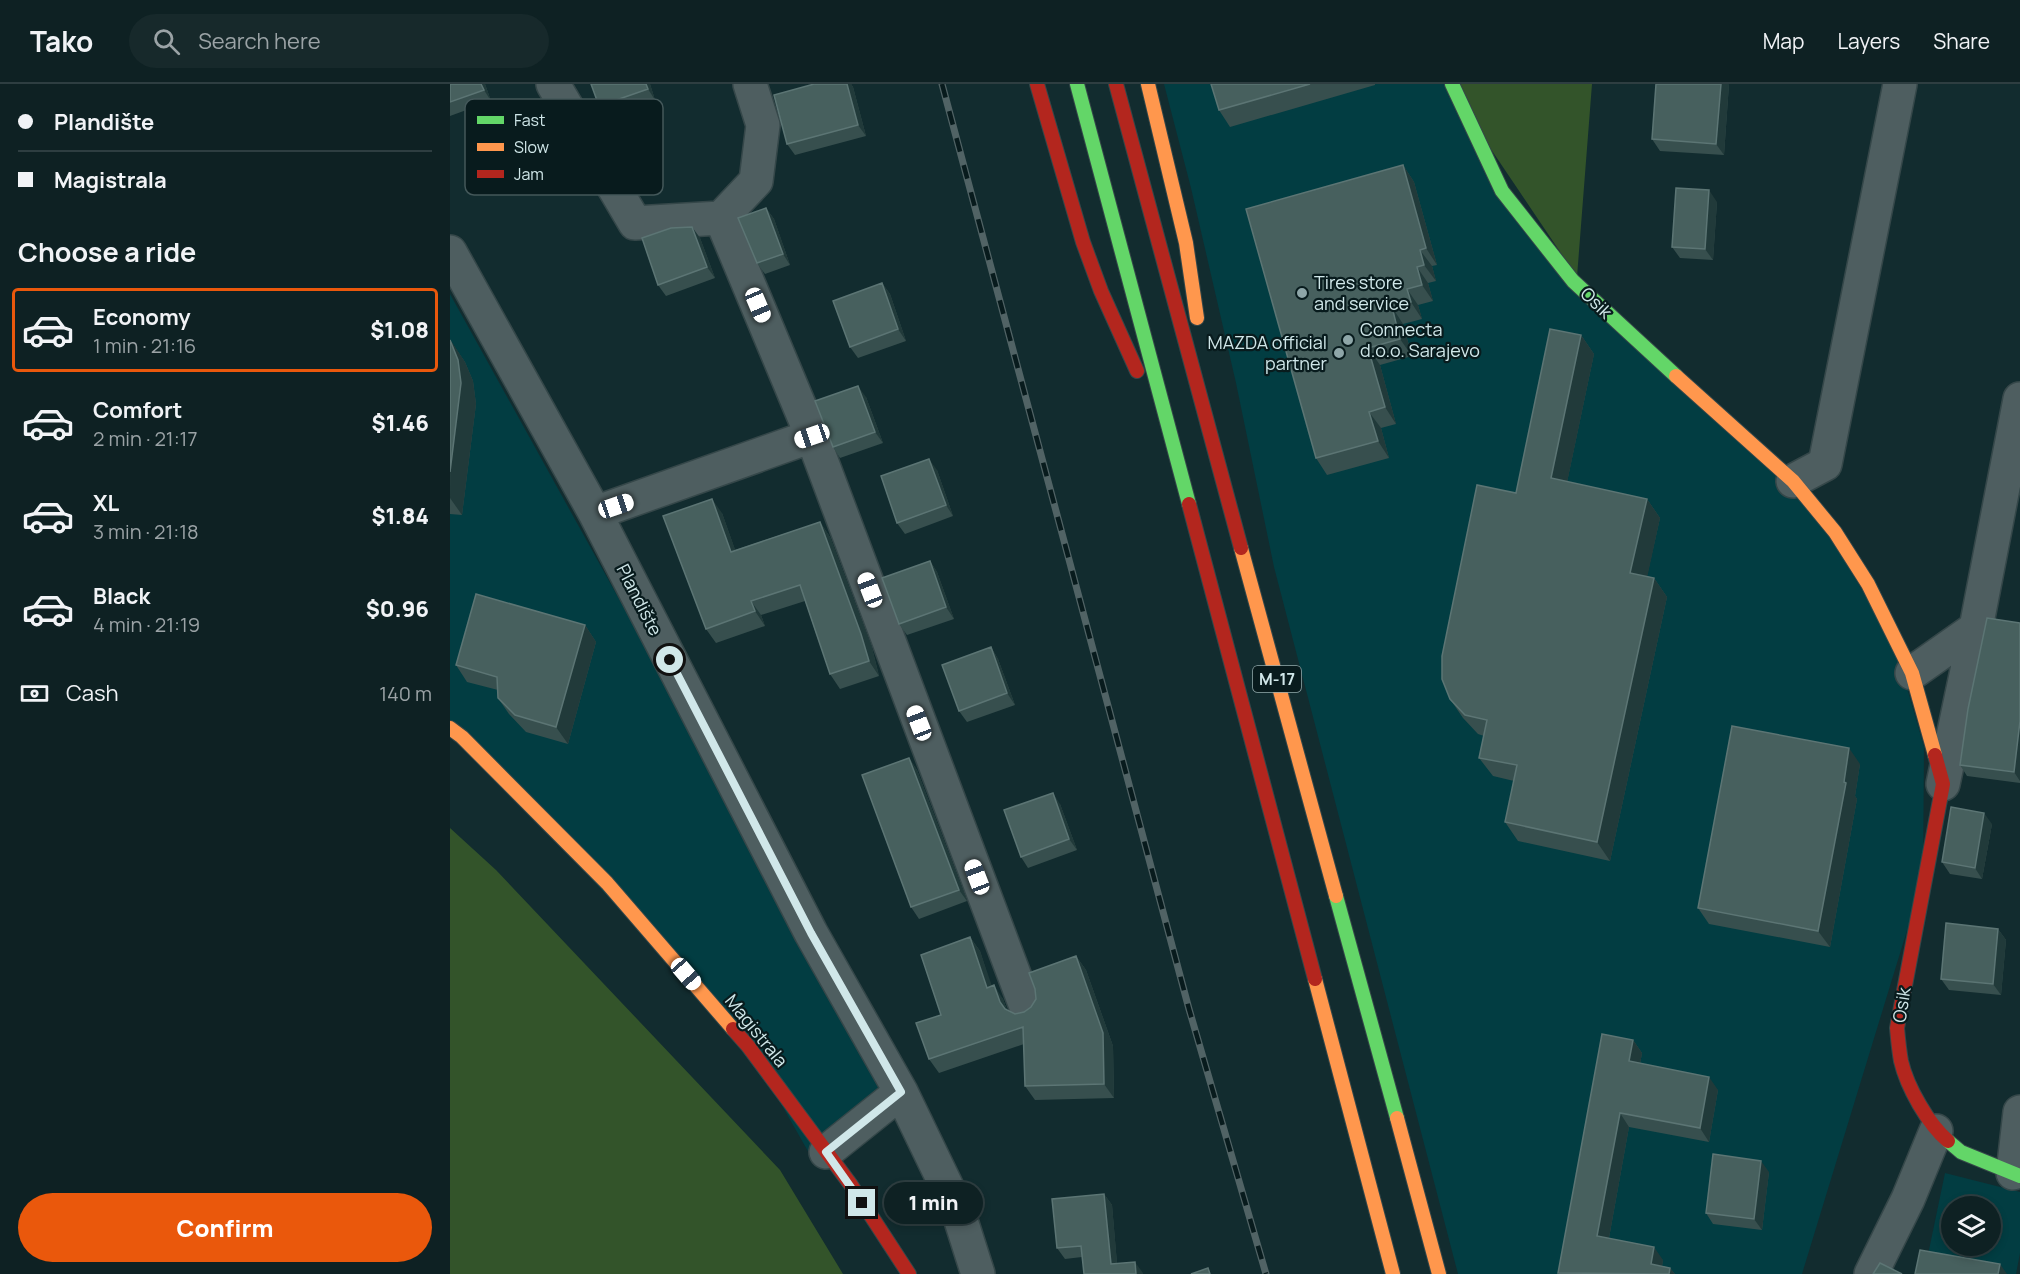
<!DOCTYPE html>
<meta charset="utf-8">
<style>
:root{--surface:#0e2123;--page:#17292b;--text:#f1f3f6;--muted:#9ba3a6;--line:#2e3e41;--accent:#ea580c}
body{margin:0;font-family:Manrope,sans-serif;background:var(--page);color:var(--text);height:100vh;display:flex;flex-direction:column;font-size:22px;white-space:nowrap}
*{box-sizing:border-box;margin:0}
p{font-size:20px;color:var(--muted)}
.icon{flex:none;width:33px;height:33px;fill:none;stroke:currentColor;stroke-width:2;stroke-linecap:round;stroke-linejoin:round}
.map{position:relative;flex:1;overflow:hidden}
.panel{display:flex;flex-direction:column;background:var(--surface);width:450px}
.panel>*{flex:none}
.banner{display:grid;align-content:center;height:132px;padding:0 18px;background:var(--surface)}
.tools{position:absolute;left:1491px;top:1112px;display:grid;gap:12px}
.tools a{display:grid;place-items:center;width:60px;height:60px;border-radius:50%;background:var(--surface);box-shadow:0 3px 9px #0003,0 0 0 2px var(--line);font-size:30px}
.end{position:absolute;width:27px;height:27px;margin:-14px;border:8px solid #d0e7e9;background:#111;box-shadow:0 0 0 3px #111}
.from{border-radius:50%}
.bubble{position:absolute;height:42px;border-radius:21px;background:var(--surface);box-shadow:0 3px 9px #0003,0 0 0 2px var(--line);font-size:20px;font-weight:800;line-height:42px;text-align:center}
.car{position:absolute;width:18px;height:36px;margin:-18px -9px;border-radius:8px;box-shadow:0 0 4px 2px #0007;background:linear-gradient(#fff 24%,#345 0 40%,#fff 0 76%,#345 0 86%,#fff 0)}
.banner b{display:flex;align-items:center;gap:21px;height:57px;font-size:22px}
.banner b+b{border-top:2px solid var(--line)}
.banner i{width:15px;height:15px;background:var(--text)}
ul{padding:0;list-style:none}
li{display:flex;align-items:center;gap:18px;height:84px;margin:0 12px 9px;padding:0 6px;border:3px solid transparent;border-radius:6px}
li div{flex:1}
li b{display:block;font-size:22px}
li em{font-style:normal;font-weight:800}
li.active{border-color:var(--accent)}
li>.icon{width:54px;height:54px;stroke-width:1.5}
h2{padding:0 18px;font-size:27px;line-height:72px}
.pay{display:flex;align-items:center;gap:15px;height:66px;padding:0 18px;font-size:22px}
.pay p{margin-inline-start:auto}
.cta{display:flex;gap:12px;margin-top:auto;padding:12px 18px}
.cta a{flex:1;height:69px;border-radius:36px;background:var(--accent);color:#fff;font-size:24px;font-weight:800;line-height:69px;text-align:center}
header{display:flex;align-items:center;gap:36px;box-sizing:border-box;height:84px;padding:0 30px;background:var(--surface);border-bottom:2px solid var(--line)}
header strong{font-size:28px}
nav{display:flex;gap:33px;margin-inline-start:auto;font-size:21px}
.search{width:420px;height:54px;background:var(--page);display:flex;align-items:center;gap:15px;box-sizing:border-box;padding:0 21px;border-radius:33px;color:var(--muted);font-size:22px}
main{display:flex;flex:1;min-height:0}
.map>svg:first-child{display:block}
.built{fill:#023d42;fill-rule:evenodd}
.green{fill:#33542a}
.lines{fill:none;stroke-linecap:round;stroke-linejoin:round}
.street-casing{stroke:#354749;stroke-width:36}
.fast-casing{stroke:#354749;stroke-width:16}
.slow-casing{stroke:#354749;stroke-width:16}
.jam-casing{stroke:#354749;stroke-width:16}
.street{stroke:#4e5e60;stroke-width:33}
.fast{stroke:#63d668;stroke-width:14}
.slow{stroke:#ff974d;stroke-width:14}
.jam{stroke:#b3261e;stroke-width:14}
.rail-casing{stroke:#516365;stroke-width:7}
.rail{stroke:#081b1d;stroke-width:4.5;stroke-dasharray:14;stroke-linecap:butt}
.wall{fill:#374f4e}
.shaded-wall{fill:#213a3a}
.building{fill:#47605e;stroke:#5c7574;stroke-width:1.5}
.route{stroke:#d0e7e9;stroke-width:8}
.poi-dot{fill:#8ea6a8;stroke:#081b1d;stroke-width:2}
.labels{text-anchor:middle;stroke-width:4.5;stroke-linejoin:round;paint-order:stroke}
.shield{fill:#081b1d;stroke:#94aaac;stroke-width:1.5}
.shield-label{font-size:16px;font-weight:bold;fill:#d0e7e9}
.poi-label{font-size:18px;fill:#d0e7e9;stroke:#081b1d;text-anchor:start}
.street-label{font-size:18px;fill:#d0e7e9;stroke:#081b1d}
.key{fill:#081b1d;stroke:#44585a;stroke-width:1.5}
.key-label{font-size:16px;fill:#d0e7e9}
</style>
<header>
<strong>Tako</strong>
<div class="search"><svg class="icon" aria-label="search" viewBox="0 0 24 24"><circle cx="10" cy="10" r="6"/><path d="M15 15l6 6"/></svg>Search here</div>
<nav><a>Map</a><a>Layers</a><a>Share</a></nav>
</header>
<main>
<section class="panel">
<div class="banner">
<b><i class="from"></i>Plandište</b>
<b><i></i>Magistrala</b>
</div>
<h2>Choose a ride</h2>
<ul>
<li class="active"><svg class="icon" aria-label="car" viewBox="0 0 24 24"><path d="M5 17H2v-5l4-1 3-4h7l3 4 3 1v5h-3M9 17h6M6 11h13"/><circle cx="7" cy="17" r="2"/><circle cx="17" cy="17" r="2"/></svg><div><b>Economy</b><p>1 min · 21:16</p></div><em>$1.08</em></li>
<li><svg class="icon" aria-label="car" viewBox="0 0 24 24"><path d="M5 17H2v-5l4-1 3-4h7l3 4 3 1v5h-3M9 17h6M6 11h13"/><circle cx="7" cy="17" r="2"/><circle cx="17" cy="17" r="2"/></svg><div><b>Comfort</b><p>2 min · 21:17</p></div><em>$1.46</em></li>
<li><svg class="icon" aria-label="car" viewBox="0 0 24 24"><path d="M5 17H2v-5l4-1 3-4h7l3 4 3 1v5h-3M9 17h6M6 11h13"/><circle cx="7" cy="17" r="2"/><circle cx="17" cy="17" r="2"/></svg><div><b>XL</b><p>3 min · 21:18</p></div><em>$1.84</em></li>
<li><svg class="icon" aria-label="car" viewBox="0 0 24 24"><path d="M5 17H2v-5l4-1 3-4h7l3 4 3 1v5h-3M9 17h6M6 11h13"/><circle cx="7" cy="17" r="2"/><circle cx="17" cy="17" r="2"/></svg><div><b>Black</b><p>4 min · 21:19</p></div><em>$0.96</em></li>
</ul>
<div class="pay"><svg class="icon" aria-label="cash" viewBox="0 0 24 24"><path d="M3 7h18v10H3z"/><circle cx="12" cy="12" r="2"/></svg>Cash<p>140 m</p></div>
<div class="cta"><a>Confirm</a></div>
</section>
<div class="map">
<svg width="1570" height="1190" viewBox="0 0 1570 1190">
<rect width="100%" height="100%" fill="#122c2f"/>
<path class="built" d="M714,0h283l89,154 284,281 75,127 29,101 -1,131 -121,396h-344l-184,-707 -38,-184 -45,-195z
M0,210l311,561 126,239 -74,66 -65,-114 -298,-318z
M1495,1089l75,19v61l-4,21h-92zM1502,1122h38v39h-38z"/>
<path class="green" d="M997,0h145l-15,193z
M0,744l46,42 284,300 63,104h-393z"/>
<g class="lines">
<defs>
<path id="street" d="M103,0l82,139 86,-5 35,-37 7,-56 -13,-41
M271,134l91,218 215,573
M0,168l145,261 216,420 90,159 56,116 21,66
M1343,397l32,-17 75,-380
M145,429l217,-77
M1462,589l64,-45
M1493,700l33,-156 44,-229
M376,1068l75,-60
M1563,1089l7,-61
M1421,1190l37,-75 28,-68"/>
<path id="fast" d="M627,0l112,420
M1002,0l50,107 71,90 103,95
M886,812l61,222
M1498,1057l13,11 59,24"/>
<path id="slow" d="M698,0l38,159 11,75
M1226,292l117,105 42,51 33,52 44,89 23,82
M791,464l95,348
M0,644l12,9 145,146 126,146
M865,895l78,295
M947,1034l42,156"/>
<path id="jam" d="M587,0l46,158 18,49 36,80
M666,0l125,464
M739,420l126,475
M1485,671l8,29 -46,244c1,11 2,22 4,33 6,26 27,63 47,80
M283,945l15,17 103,139 58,89"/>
</defs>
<use href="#street" class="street-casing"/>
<use href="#fast" class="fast-casing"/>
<use href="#slow" class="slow-casing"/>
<use href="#jam" class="jam-casing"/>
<use href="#street" class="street"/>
<use href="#fast" class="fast"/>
<use href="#slow" class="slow"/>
<use href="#jam" class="jam"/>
<defs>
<path id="rail" d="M492,0l247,925 77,265"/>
</defs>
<use href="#rail" class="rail-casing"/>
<use href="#rail" class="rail"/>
</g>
<path class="wall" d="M0,0h35l6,17 -41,15z
M141,0h59l5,16 -48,17 -8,-11z
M364,0h37l2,3 13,49 -71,19 -8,-11z
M761,0h164v1l-145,42 -11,-17z
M1279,0l-5,71 -64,-4 -8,-12z
M96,48l9,48 -50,11 -8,-12z
M953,81l11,17 23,83 -5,1 4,15 -8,2 5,18 -15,4 4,14 -19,5 9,32 -32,9 16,59 -15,4 8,30 -62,17 -11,-17z
M1267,118l-4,58 -33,-2 -8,-11z
M316,124l8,11 16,46 -25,9 -8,-11z
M242,143l8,11 15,40 -49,18 -8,-11z
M432,199l8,11 16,47 -48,17 -8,-11z
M1131,251l13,19 -27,128 80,17 13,19 -13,58 7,2 13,19 -57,264 -92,-20 -13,-19 9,-41 -21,-5 -14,-18 5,-22 -6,-2 -15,-16 -13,-19 66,-206z
M0,256l15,22 8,19 3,23 -14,111 -12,-1z
M416,313l17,46 -43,15 -7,-11z
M487,386l16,46 -48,18 -8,-11z
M272,429l13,37 85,-28 10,15 42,111 7,28 -39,13 -10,-15 -25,-73 -44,14 4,11 -49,17 -10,-14z
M480,477l7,11 17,47 -47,16 -8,-11z
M1570,539v160l-53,-7 -7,-11z
M135,541l11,17 -28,102 -42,-12 -17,-18 -11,-16v-8l-31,-8 -11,-17z
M541,563l7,12 17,46 -48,17 -8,-11z
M459,674l8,12 50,131 -48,18 -8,-12z
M1410,680l-5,32 2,3 -27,148 -121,-23 -11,-16z
M610,720l17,46 -49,18 -7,-11z
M1542,740l-10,55 -32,-5 -8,-12z
M1548,845l8,11 -5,55 -52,-5 -8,-11z
M520,853l10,14 11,35 12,13 4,11 8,4 9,-2 7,-5 45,-51 10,14 27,76 1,52 -79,2 -10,-14 -1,-42 -85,29 -10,-14 12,-44z
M1183,956l9,13 -2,11 78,26 -9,52 -80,-15 -20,111 54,22 -1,6 8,2 5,6h-116z
M1319,1088l-7,58 -49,-6 -7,-11z
M654,1110l8,11 5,59 26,9 -61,-16 -17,2 -8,-11z"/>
<path class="shaded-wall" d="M31,0h4l6,17 -7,-11z
M196,0h4l5,16 -7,-11z
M397,0h4l2,3 13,49 -8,-11z
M1271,0h8l-5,71 -8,-11z
M88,37l8,11 9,48 -7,-11z
M953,81l11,17 23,83 -11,-17z
M1259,106l8,12 -4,58 -8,-11z
M316,124l8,11 16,46 -7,-11z
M242,143l8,11 15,40 -8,-11z
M970,166l12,16 4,15 -12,-16z
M967,183l11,16 5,18 -11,-16z
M432,199l8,11 16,47 -8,-12z
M957,205l11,16 4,14 -11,-17z
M942,223l11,17 9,32 -12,-17z
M1131,251l13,19 -30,143 -13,-19z
M1,257l14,21 8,19 3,23 -14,111 -12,-17z
M918,264l12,17 16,59 -11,-17z
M408,302l8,11 17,46 -8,-11z
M919,328l12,16 8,30 -11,-17z
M479,375l8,11 16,46 -7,-11z
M262,415l10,14 19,53 -10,-14z
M1197,415l13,19 -16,74 -14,-19z
M370,438l10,15 42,111 7,28 -10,-15z
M480,477l7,11 17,47 -8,-12z
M1204,494l13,19 -57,264 -13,-19z
M301,517l10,14 4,11 -10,-15z
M135,541l11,17 -28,102 -12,-17z
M541,563l7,12 17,46 -8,-12z
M1570,637v60l-6,-9z
M1399,664l11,16 -5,32 2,3 -27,148 -12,-16z
M459,674l8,12 50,131 -8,-11z
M603,709l7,11 17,46 -8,-11z
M1534,729l8,11 -10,55 -7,-11z
M1548,845l8,11 -5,55 -8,-11z
M520,853l10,14 17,50 -10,-13z
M626,872l10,14 27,76 1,52 -10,-14z
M544,901l9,14 6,17 -9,-14z
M1183,956l9,13 -4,22 -9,-14z
M1259,993l9,13 -9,52 -9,-14z
M1170,1029l9,14 -22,122 -10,-13z
M1311,1077l8,11 -7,58 -8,-11z
M654,1110l8,11 6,69 -7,-10z
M1204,1163l9,13 -2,14 -10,-10z
M685,1178l8,11v1h-7z
M1550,1180l7,10h-9z
M1220,1184l5,6h-6z"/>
<path class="building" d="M0,0h31l3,6 -34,12z
M141,0h55l2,5 -49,17z
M364,0h33l11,41 -71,19 -13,-49z
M761,0h99l-91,26z
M1206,0h65l-5,60 -64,-5z
M953,81l23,83 -6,2 4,15 -7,2 5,18 -15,4 4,13 -19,5 8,32 -32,9 17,59 -16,5 9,29 -62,17 -70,-249z
M1226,104l33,2 -4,59 -33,-2z
M316,124l17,46 -26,9 -19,-45z
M242,143l15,40 -49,18 -16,-47 29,-10z
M432,199l16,46 -48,18 -17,-46z
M1100,245l31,6 -30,143 96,21 -17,74 24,5 -57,264 -92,-20 12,-57 -38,-7 8,-38 -22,-5 -15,-16 -8,-20v-23l35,-171 39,8z
M0,256l8,20 3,23 -11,89z
M408,302l17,46 -42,15 -18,-46z
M479,375l17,46 -49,18 -16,-47z
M262,415l19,53 89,-30 41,112 8,27 -39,13 -30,-89 -49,16 4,10 -49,18 -43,-113z
M480,477l16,46 -47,17 -17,-46z
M26,510l109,31 -29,102 -41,-12 -17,-17 -1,-21 -41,-12z
M1537,534l33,5v98l-6,51 -54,-7 8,-56z
M541,563l16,46 -48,18 -17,-46z
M1282,642l117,22 -5,34 2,1 -28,148 -120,-23z
M459,674l50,132 -48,17 -49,-132z
M603,709l16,46 -48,18 -17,-47z
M1501,723l33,6 -9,55 -33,-6z
M1496,839l52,6 -5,55 -52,-5z
M520,853l17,51 7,-3 6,17 5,7 10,5 9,-2 7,-5 5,-8 -1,-10 -6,-16 47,-17 27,77 1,51 -79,2 -2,-59 -94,32 -13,-36 25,-8 -20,-60z
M1152,950l31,6 -4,21 80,16 -9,51 -80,-15 -23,123 57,11 -3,17 19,4 -1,6 -111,-1z
M1263,1070l48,7 -7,58 -48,-6z
M654,1110l7,70 24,-2 1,12h-52l-3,-28 -24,2 -5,-49z
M1470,1166l80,14 -2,10h-83z
M1430,1179l22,11h-29z
M758,1184l2,6h-19z"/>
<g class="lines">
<path class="route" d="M220,576l141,273 90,159 -75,60 36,51"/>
</g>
<g class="poi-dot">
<circle cx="852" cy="209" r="6"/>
<circle cx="898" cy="256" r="6"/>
<circle cx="889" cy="269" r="6"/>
</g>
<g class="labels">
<rect class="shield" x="803" y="582" width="48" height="26" rx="4.5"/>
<g class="shield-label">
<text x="827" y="601">M-17</text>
</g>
<g class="poi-label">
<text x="864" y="205">Tires store<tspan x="864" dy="21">and service</tspan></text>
<text x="910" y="252">Connecta<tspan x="910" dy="21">d.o.o. Sarajevo</tspan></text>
<text x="877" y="265" text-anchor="end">MAZDA official<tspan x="877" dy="21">partner</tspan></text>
</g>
<g class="street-label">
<text transform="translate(1146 219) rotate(44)" y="6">Osik</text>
<text transform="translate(189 516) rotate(63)" y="6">Plandište</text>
<text transform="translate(1452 921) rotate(-81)" y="6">Osik</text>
<text transform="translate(306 947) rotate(51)" y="6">Magistrala</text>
</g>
</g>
<rect x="15" y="15" width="198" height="96" rx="9" class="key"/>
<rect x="27" y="32" width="27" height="8" fill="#63d668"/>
<rect x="27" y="59" width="27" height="8" fill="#ff974d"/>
<rect x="27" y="86" width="27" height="8" fill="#b3261e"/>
<g class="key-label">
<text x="64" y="42">Fast</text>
<text x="64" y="69">Slow</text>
<text x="64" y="96">Jam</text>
</g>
</svg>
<div class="tools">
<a><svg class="icon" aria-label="layers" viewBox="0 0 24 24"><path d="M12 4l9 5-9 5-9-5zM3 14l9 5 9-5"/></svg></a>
</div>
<i class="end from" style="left:220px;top:576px"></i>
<i class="end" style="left:412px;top:1119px"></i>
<div class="bubble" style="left:434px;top:1098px;width:99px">1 min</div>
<i class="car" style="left:308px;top:221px;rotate:157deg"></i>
<i class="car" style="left:362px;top:352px;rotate:251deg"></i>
<i class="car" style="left:166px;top:422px;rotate:71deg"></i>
<i class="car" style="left:420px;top:506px;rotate:339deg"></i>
<i class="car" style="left:469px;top:639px;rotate:339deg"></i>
<i class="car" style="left:527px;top:793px;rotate:339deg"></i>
<i class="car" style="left:236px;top:890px;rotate:139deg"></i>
</div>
</main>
